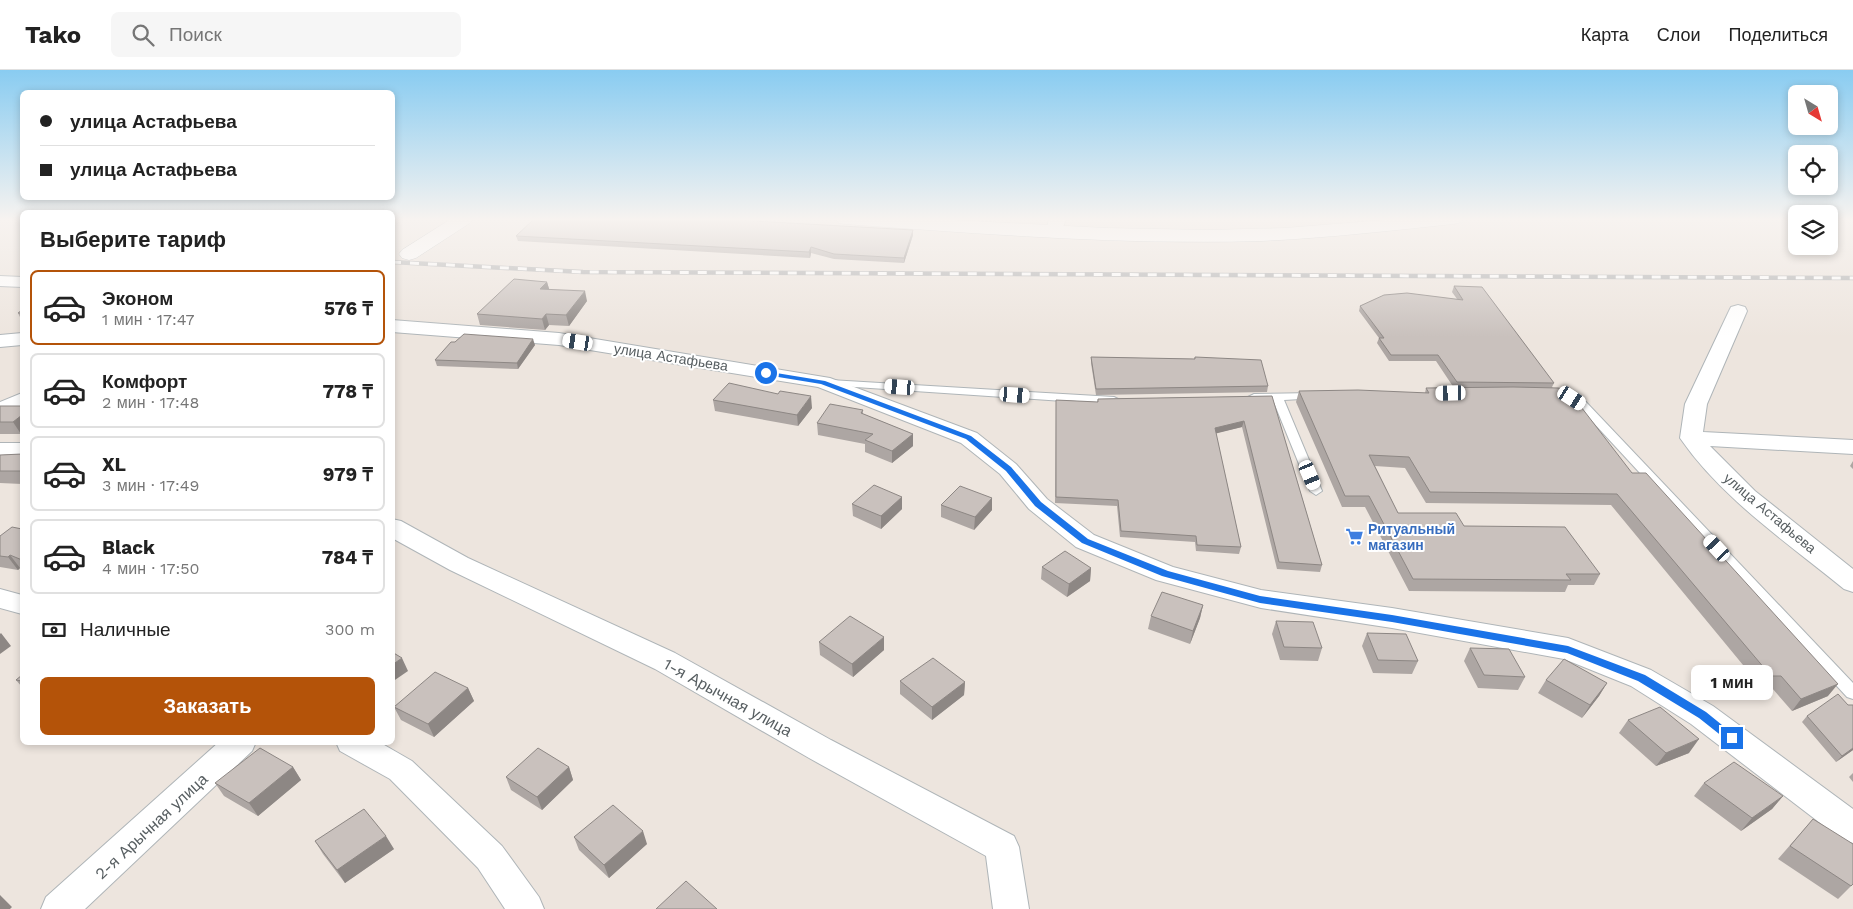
<!DOCTYPE html>
<html lang="ru">
<meta charset="utf-8">
<style>
:root{--surface:#fff;--page:#f6f6f6;--text:#222;--muted:#767676;--line:#e0e0e0;--accent:#b45309}
body{margin:0;font-family:"Work Sans",sans-serif;background:var(--page);color:var(--text);height:100vh;display:flex;flex-direction:column;font-size:19px;white-space:nowrap}
*{box-sizing:border-box;margin:0}
p{font-size:16px;color:var(--muted)}
.icon{flex:none;width:28px;height:28px;fill:none;stroke:currentColor;stroke-width:2;stroke-linecap:round;stroke-linejoin:round}
.map{position:relative;flex:1;overflow:hidden}
.details{position:absolute;left:20px;top:140px;width:375px;height:535px;display:flex;flex-direction:column;background:var(--surface);border-radius:8px;box-shadow:0 2px 8px #0003}
.details>*{flex:none}
.guide{position:absolute;left:20px;top:20px;width:375px;height:110px;border-radius:8px;box-shadow:0 2px 8px #0003;display:grid;align-content:center;height:110px;padding:0 20px;background:var(--surface)}
.needle{width:32px;rotate:143deg}
.buttons{position:absolute;left:1788px;top:15px;display:grid;gap:10px}
.buttons a{display:grid;place-items:center;width:50px;height:50px;border-radius:8px;background:var(--surface);box-shadow:0 2px 8px #0003;font-size:25px}
.end{position:absolute;width:22px;height:22px;margin:-11px;border:6px solid #1a73e8;background:#fff;box-shadow:0 0 0 2px #fff}
.from{border-radius:50%}
.bubble{position:absolute;height:35px;border-radius:8px;background:var(--surface);box-shadow:0 2px 8px #0003;font-size:16px;font-weight:700;line-height:35px;text-align:center}
.car{position:absolute;width:15px;height:30px;margin:-15px -8px;border-radius:6px;box-shadow:0 0 4px 1px #0007;background:linear-gradient(#fff 24%,#345 0 40%,#fff 0 76%,#345 0 86%,#fff 0)}
.guide b{display:flex;align-items:center;gap:18px;height:48px;font-size:19px}
.guide b+b{border-top:1px solid var(--line)}
.guide i{width:12px;height:12px;background:var(--text)}
ul{padding:0;list-style:none}
li{display:flex;align-items:center;gap:15px;height:75px;margin:0 10px 8px;padding:0 10px;border:2px solid var(--line);border-radius:8px}
li div{flex:1}
li b{display:block;font-size:19px}
li em{font-style:normal;font-weight:700}
li.on{border-color:var(--accent)}
li>.icon{width:45px;height:45px;stroke-width:1.5}
h2{padding:0 20px;font-size:22px;line-height:60px}
.pay{display:flex;align-items:center;gap:12px;height:55px;padding:0 20px;font-size:19px}
.pay p{margin-inline-start:auto}
.cta{display:flex;gap:10px;margin-top:auto;padding:10px 20px}
.cta a{flex:1;height:58px;border-radius:8px;background:var(--accent);color:#fff;font-size:20px;font-weight:700;line-height:58px;text-align:center}
header{display:flex;align-items:center;gap:30px;box-sizing:border-box;height:70px;padding:0 25px;background:var(--surface);border-bottom:1px solid var(--line)}
header strong{font-size:24px}
nav{display:flex;gap:28px;margin-inline-start:auto;font-size:18px}
.search{width:350px;height:45px;background:var(--page);display:flex;align-items:center;gap:12px;box-sizing:border-box;padding:0 18px;border-radius:8px;color:var(--muted);font-size:19px}
.map>svg:first-child{display:block}
.lines{fill:none;stroke-linecap:round;stroke-linejoin:round}
.lane-casing{stroke:#afb5b8;stroke-width:2}
.street-casing{stroke:#afb5b8;stroke-width:2}
.secondary-casing{stroke:#aeb5b8;stroke-width:1}
.lane{fill:#fff;fill-rule:evenodd}
.street{fill:#fff;fill-rule:evenodd}
.secondary{fill:#fff;fill-rule:evenodd}
.rail-casing{stroke:#afb0b1;stroke-width:4.5}
.rail{stroke:#fff;stroke-width:3;stroke-dasharray:9;stroke-linecap:butt}
.wall{fill:#ada6a3}
.shaded-wall{fill:#8d8784}
.building{fill:#c9c1bd;stroke:#8d8784}
.route{fill:#1a73e8}
.labels{text-anchor:middle;stroke-width:4;stroke-linejoin:round;paint-order:stroke}
.street-label{font-size:14px;fill:#575e61;stroke:#fff}
.shop-label{font-size:14px;font-weight:bold;fill:#366cbe;stroke:#fff;text-anchor:start}
.near-street-label{font-size:16px;fill:#575e61;stroke:#fff}
</style>
<header>
<strong>Tako</strong>
<div class="search"><svg class="icon" aria-label="search" viewBox="0 0 24 24"><circle cx="10" cy="10" r="6"/><path d="M15 15l6 6"/></svg>Поиск</div>
<nav><a>Карта</a><a>Слои</a><a>Поделиться</a></nav>
</header>
<div class="map">
<svg width="1853" height="839" viewBox="0 0 1853 839">
<rect width="100%" height="100%" fill="#ede5de"/>
<g class="lines">
<defs>
<path id="lane" d="M830,310l284,17 6,3 -6,3h-22l-266,-18 -1,-2 1,-2z
M1562,321l24,11 267,281v16l-6,-2 -269,-291 -20,-10 -1,-2z
M1314,323l6,3 -2,2 -34,2 38,91 -6,4 -6,-4 -37,-91h-19l-6,-3 6,-3z"/>
<path id="street" d="M1049,149h17l-6,16h-12l-2,-3z
M0,206l22,1v10l-22,-1z
M1738,235l7,2 2,4 -40,93 -4,28 150,8v14l-143,-8 45,45 98,78v23l-9,-3c-56,-46 -122,-90 -164,-151l5,-34 44,-93 2,-4z
M392,250l167,13 271,45 147,55 39,31 31,35 47,36 79,32 88,23 131,18 176,30 83,32 62,36 140,103v34l-12,-4 -150,-115 -60,-38 -67,-27 -172,-31 -131,-20 -105,-28 -80,-33 -47,-38 -29,-35 -39,-31 -143,-56 -259,-42 -167,-13z
M22,263v12l-22,2v-12z
M22,323v14l-22,10v-15z
M0,373h22v14h-22z
M392,449l9,2 67,37 207,95 156,87 183,96 5,11 10,62h-36l-7,-53 -177,-98 -154,-89 -205,-99 -58,-32z
M0,519l22,6v19l-22,-6z
M219,672h37l-4,9 -167,158h-44l5,-12z
M336,672h43l33,19 90,85 37,51 5,12h-39l-27,-41 -88,-89 -50,-28z"/>
<path id="secondary" d="M451,149h22l-3,4 -54,35 -7,2 -7,-2 -3,-4 3,-4z
M836,149h97l172,9 104,2 76,-2 112,-9h65l-3,4 -6,1c-64,7 -128,14 -192,17 -139,4 -278,-7 -416,-17l-6,-1z"/>
</defs>
<use href="#lane" class="lane-casing"/>
<use href="#street" class="street-casing"/>
<use href="#secondary" class="secondary-casing"/>
<use href="#lane" class="lane"/>
<use href="#street" class="street"/>
<use href="#secondary" class="secondary"/>
<defs>
<path id="rail" d="M392,192l191,10 1270,6"/>
</defs>
<use href="#rail" class="rail-casing"/>
<use href="#rail" class="rail"/>
</g>
<path class="wall" d="M913,160v5l-9,28 -70,-4 -23,-6 -1,5 -292,-17 -2,-5z
M547,212l2,7 38,12 -18,25 -20,-1 -4,5 -65,-5 -3,-11z
M1454,216l100,97 -2,4 80,86 196,223 -36,15 -20,-23h-10l-151,-183 -185,-2 -21,-35 -30,-2 23,47 66,13 136,48 -6,11h-26l-3,7 -156,-1 -44,-84h-23l-46,-105 3,-11 126,2 1,-5h28l-18,-27h-47l-12,-18 2,-5 -20,-27 1,-5 97,-7 -5,-7z
M22,240v11l-4,-8z
M455,272l80,3 -17,24 -81,-3 -2,-6z
M1091,287l103,2 1,-2 73,29 -1,6 -171,3 -5,-32z
M1272,326l50,169 -2,7 -43,-3 -35,-142 -26,6 25,114 -2,7 -43,-3 -1,-9 -75,-5 -3,-31 -62,-3 1,-103 41,2 1,-3z
M713,330l99,8 -14,18 -83,-15z
M0,336h22v27l-1,1h-21z
M863,340v4l50,20v12l-21,17 -27,-11v-8l-47,-9 -1,-12z
M22,384v30l-22,-1v-28z
M1853,391v8l-3,-3z
M902,427v12l-21,20 -28,-13 -1,-12z
M941,435l51,5 -18,20 -33,-13z
M22,459v40l-2,-1 -2,2 -18,-3v-31z
M1042,497l49,1 -1,13 -23,16 -26,-18z
M1203,535l-3,13 -10,26 -42,-15 3,-13z
M1276,551l46,27 -4,13 -38,-1 -8,-26z
M1367,563l51,28 -6,13 -39,-1 -11,-27z
M819,572l65,8 -31,27 -33,-22z
M1470,578l55,29 -7,13 -40,-2 -14,-27z
M16,610l6,1v6z
M1546,610l61,3 -8,13 -17,22 -44,-25z
M900,611l65,1 -1,13 -32,25 -32,-26z
M468,618l6,13 -40,36 -33,-17 -7,-13z
M1807,646l46,34 -17,12 -34,-40z
M1628,650l61,33 -33,13 -37,-33z
M293,697l8,13 -43,36 -34,-20 -9,-13z
M569,697l4,13 -31,30 -31,-20 -5,-13z
M1853,703v9l-4,-5z
M1704,713l79,13 -11,13 -31,22 -47,-35z
M1813,749l38,67 -13,13 -60,-40z
M574,767l73,7 -38,34 -30,-28z
M315,771l79,8 -49,34 -22,-29z"/>
<path class="shaded-wall" d="M913,160v5l-9,28v-5z
M811,177v6l-1,5 -1,-6z
M547,212l3,10 -10,-3z
M585,221l2,10 -18,25 -3,-11z
M546,244l3,11 -4,5 -3,-11z
M533,269l2,6 -17,24 -1,-6z
M811,326l1,12 -14,18 -1,-11z
M22,345v18l-1,1 -8,-12z
M1244,351l-2,6 -28,7 1,-6z
M913,364v12l-21,17v-12z
M902,427v12l-21,20v-13z
M992,428v12l-18,20 1,-13z
M10,485l10,13 -2,2 -10,-13z
M1091,498l-1,13 -23,16 2,-13z
M1203,535l-3,13 -10,26 3,-13z
M1,563l10,13 -11,8v-20z
M884,567v13l-31,27 -1,-13z
M402,588l6,13 -16,11v-17z
M965,612l-1,13 -32,25v-13z
M1607,613l-8,13 -17,22 8,-13z
M1838,614l-10,12 -36,15 9,-12z
M468,618l6,13 -40,36 -6,-13z
M1699,669l-10,14 -33,13 10,-13z
M1853,678v2l-17,12 6,-6z
M293,697l8,13 -43,36 -9,-13z
M569,697l4,13 -31,30 -5,-13z
M1783,726l-11,13 -31,22 11,-13z
M643,761l4,13 -38,34 -5,-13z
M386,766l8,13 -49,34 -8,-13z
M0,825l12,12 -2,2h-10z"/>
<path class="building" d="M534,149h184l195,11 -9,28 -70,-4 -23,-7 -2,5 -293,-16z
M514,209l33,3 -7,7 45,2 -19,24 -20,-1 -4,5 -65,-5z
M1454,216l28,1 72,96 -97,-1 -19,-27h-47l-12,-17h5l-24,-32 24,-11 23,-2 56,7z
M22,240v3h-4z
M464,264l69,5 -16,24 -82,-3 16,-18h4z
M1091,287l104,2v-2l66,3 7,26 -172,3z
M729,313l49,11 2,-3 31,5 -14,19 -84,-15z
M1513,317l45,1 10,2 64,83h14l192,211 -37,15 -20,-23h-10l-154,-182 -187,-2 -21,-35 -40,-2 29,58h58l8,13 101,1 35,47h-34l5,6 -158,-1 -44,-83h-24l-46,-105 59,-1 71,3 -3,-5z
M1272,326l50,169 -43,-3 -35,-141 -29,7 26,119 -44,-2 -1,-9 -75,-5 -3,-31 -62,-3v-97l42,2v-3z
M830,334l33,6 -2,3 52,21 -21,17 -27,-11 8,-6 -56,-11z
M0,336h22v9l-9,7h-13z
M22,384v17h-22v-16z
M874,415l28,12 -21,19 -29,-12z
M960,416l32,12 -17,19 -34,-12z
M12,457l10,2v31l-12,-5 -2,2 -8,-1v-20z
M1065,481l26,17 -22,16 -27,-17z
M1162,522l41,13 -10,26 -42,-15z
M850,546l34,21 -32,27 -33,-22z
M1276,551l37,1 9,26 -38,-1z
M1367,563l39,1 12,27 -40,-1z
M1470,578l39,1 16,28 -41,-2z
M392,582l10,6 -10,7z
M933,588l32,24 -33,25 -32,-26z
M1564,589l43,24 -17,22 -44,-25z
M435,602l33,16 -40,36 -34,-17z
M22,605v6l-6,-1z
M1838,624l10,11h5v43l-11,8 -35,-40z
M1660,637l39,32 -33,14 -38,-33z
M260,678l33,19 -44,36 -34,-20z
M538,678l31,19 -32,30 -31,-20z
M1734,692l49,34 -31,22 -48,-35z
M613,735l30,26 -39,34 -30,-28z
M364,739l22,27 -49,34 -22,-29z
M1813,749l40,25v40l-2,2 -61,-40z
M686,811l31,28h-61z"/>
<linearGradient id="sky" x2="0" y2="1"><stop stop-color="#89ccf1"/><stop offset="0.56" stop-color="#f7f3f0"/><stop offset="1" stop-color="#f7f3f0" stop-opacity="0"/></linearGradient>
<rect width="1853" height="267" fill="url(#sky)"/>
<path class="route" d="M764,301l61,10 146,55 40,31 30,35 47,37 80,32 92,25 132,19 176,31 77,29 61,37 32,26 -2,3h-8l-29,-23 -61,-37 -71,-28 -175,-31 -132,-19 -98,-27 -80,-33 -47,-37 -29,-35 -40,-32 -145,-55 -55,-9 -2,-1z"/>
<defs>
<symbol id="supermarket-bare" viewBox="-9 -9 18 18"><path d="M-6-5.5h2.5l.6 2H6L4.5 2H-2.5L-4.4-4H-6ZM-1.5 3.2a1.3 1.3 0 1 0 .1 0ZM3 3.2a1.3 1.3 0 1 0 .1 0Z" fill="#3f7fe0" stroke="#fff" stroke-width="2.5" paint-order="stroke"/></symbol>
</defs>
<g fill-rule="evenodd">
<use href="#supermarket-bare" x="1342" y="454" width="25" height="25"/>
</g>
<g class="labels">
<g class="street-label">
<text transform="translate(671 287) rotate(9)" y="5">улица Астафьева</text>
<text transform="translate(1770 443) rotate(40)" y="5">улица Астафьева</text>
</g>
<g class="shop-label">
<text x="1368" y="464">Ритуальный<tspan x="1368" dy="16">магазин</tspan></text>
</g>
<g class="near-street-label">
<text transform="translate(728 627) rotate(29)" y="6">1-я Арычная улица</text>
<text transform="translate(151 756) rotate(-43)" y="6">2-я Арычная улица</text>
</g>
</g>
</svg>
<div class="buttons">
<a><svg class="needle" viewBox="-14 -14 28 28"><path d="M0-13l5 13h-10z" fill="#e53935"/><path d="M0 13l5-13h-10z" fill="#767676"/></svg></a>
<a><svg class="icon" aria-label="locate" viewBox="0 0 24 24"><circle cx="12" cy="12" r="6"/><path d="M12 2v4M12 18v4M2 12h4M18 12h4"/></svg></a>
<a><svg class="icon" aria-label="layers" viewBox="0 0 24 24"><path d="M12 4l9 5-9 5-9-5zM3 14l9 5 9-5"/></svg></a>
</div>
<i class="end from" style="left:766px;top:303px"></i>
<i class="end" style="left:1732px;top:668px"></i>
<div class="bubble" style="left:1691px;top:595px;width:82px">1 мин</div>
<i class="car" style="left:578px;top:272px;rotate:279deg"></i>
<i class="car" style="left:900px;top:317px;rotate:274deg"></i>
<i class="car" style="left:1451px;top:323px;rotate:269deg"></i>
<i class="car" style="left:1015px;top:325px;rotate:94deg"></i>
<i class="car" style="left:1572px;top:328px;rotate:123deg"></i>
<i class="car" style="left:1310px;top:405px;rotate:157deg"></i>
<i class="car" style="left:1717px;top:478px;rotate:317deg"></i>
<div class="guide">
<b><i class="from"></i>улица Астафьева</b>
<b><i></i>улица Астафьева</b>
</div>
<section class="details">
<h2>Выберите тариф</h2>
<ul>
<li class="on"><svg class="icon" aria-label="car" viewBox="0 0 24 24"><path d="M5 17H2v-5l4-1 3-4h7l3 4 3 1v5h-3M9 17h6M6 11h13"/><circle cx="7" cy="17" r="2"/><circle cx="17" cy="17" r="2"/></svg><div><b>Эконом</b><p>1 мин · 17:47</p></div><em>576 ₸</em></li>
<li><svg class="icon" aria-label="car" viewBox="0 0 24 24"><path d="M5 17H2v-5l4-1 3-4h7l3 4 3 1v5h-3M9 17h6M6 11h13"/><circle cx="7" cy="17" r="2"/><circle cx="17" cy="17" r="2"/></svg><div><b>Комфорт</b><p>2 мин · 17:48</p></div><em>778 ₸</em></li>
<li><svg class="icon" aria-label="car" viewBox="0 0 24 24"><path d="M5 17H2v-5l4-1 3-4h7l3 4 3 1v5h-3M9 17h6M6 11h13"/><circle cx="7" cy="17" r="2"/><circle cx="17" cy="17" r="2"/></svg><div><b>XL</b><p>3 мин · 17:49</p></div><em>979 ₸</em></li>
<li><svg class="icon" aria-label="car" viewBox="0 0 24 24"><path d="M5 17H2v-5l4-1 3-4h7l3 4 3 1v5h-3M9 17h6M6 11h13"/><circle cx="7" cy="17" r="2"/><circle cx="17" cy="17" r="2"/></svg><div><b>Black</b><p>4 мин · 17:50</p></div><em>784 ₸</em></li>
</ul>
<div class="pay"><svg class="icon" aria-label="cash" viewBox="0 0 24 24"><path d="M3 7h18v10H3z"/><circle cx="12" cy="12" r="2"/></svg>Наличные<p>300 m</p></div>
<div class="cta"><a>Заказать</a></div>
</section>
</div>
